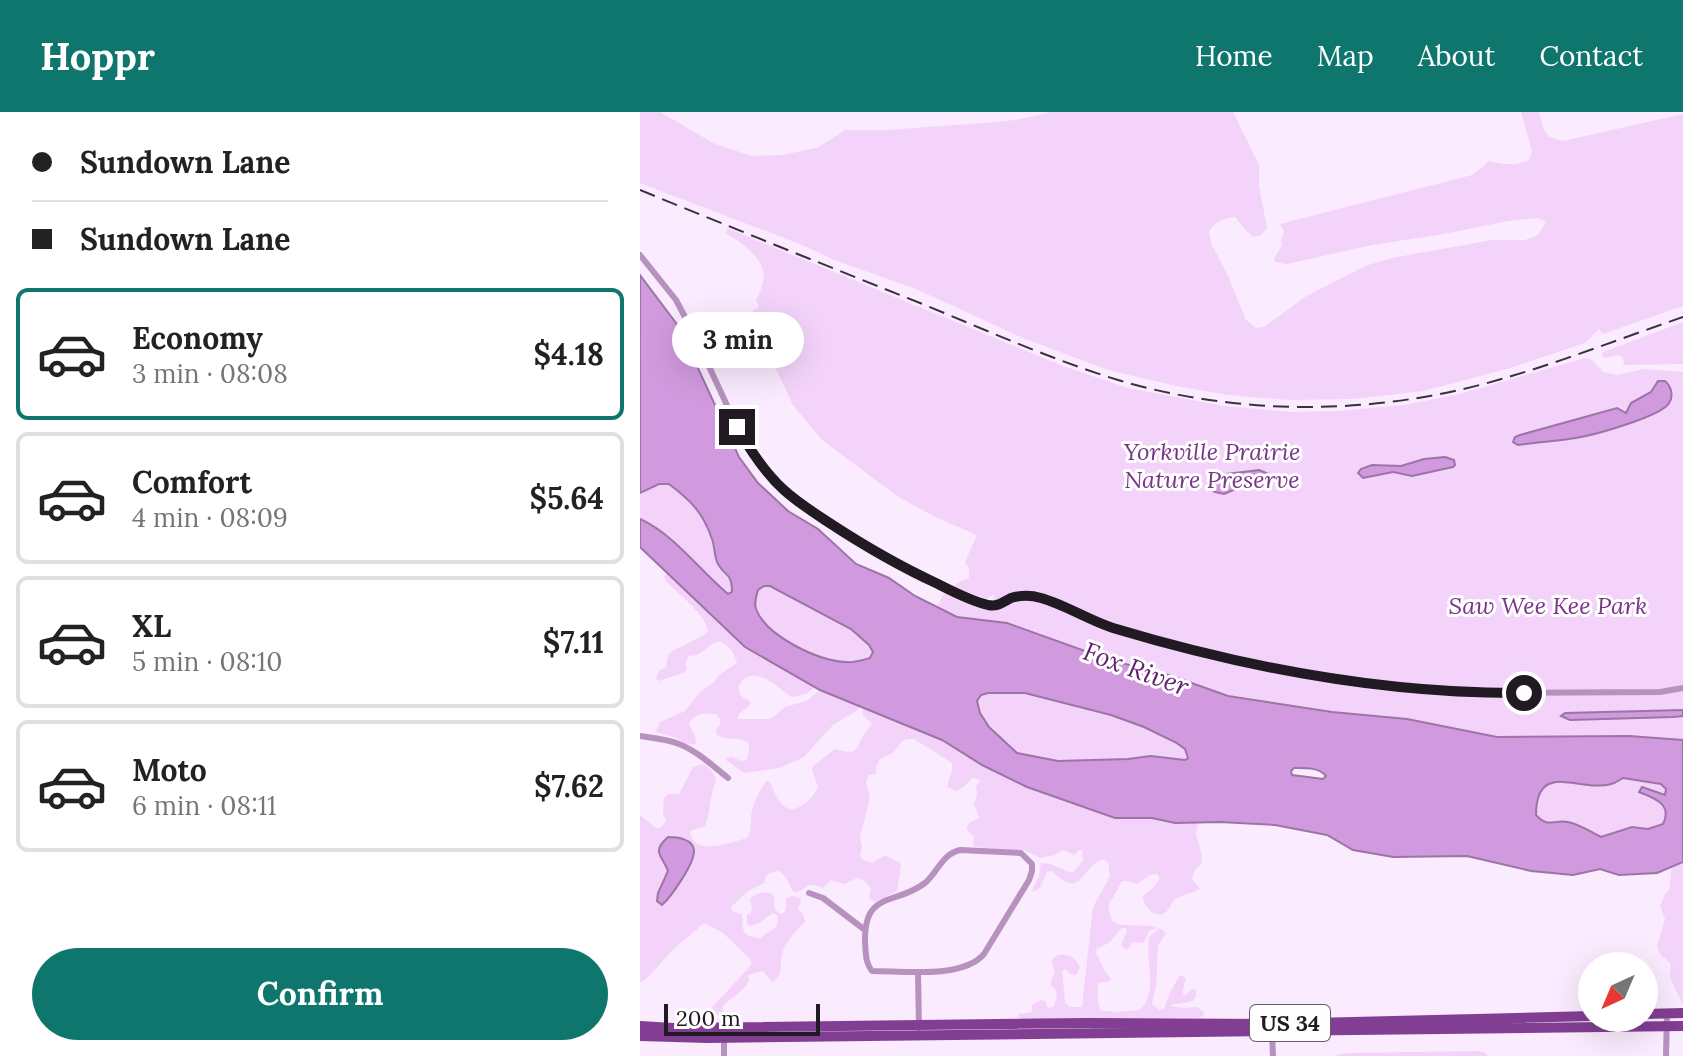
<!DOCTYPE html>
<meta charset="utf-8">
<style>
:root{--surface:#fff;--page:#f6f6f6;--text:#222;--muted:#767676;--line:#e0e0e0;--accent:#0f766e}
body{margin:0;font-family:Lora,serif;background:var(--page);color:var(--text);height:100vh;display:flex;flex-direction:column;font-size:30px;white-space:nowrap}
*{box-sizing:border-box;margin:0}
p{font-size:26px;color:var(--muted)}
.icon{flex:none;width:44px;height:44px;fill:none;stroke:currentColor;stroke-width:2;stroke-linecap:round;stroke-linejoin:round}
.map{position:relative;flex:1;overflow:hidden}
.details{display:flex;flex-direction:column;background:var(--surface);width:640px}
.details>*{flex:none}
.hud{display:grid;align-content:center;height:176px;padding:0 32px;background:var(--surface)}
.needle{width:52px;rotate:224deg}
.tools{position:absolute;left:938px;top:840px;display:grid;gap:16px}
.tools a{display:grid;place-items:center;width:80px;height:80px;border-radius:50%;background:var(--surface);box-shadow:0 8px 32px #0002;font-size:40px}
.scale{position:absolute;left:24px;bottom:20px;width:156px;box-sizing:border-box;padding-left:8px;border:4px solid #211a22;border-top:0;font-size:22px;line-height:28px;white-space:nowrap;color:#211a22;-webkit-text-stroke:6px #fefefe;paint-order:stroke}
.end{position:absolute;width:36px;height:36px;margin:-18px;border:10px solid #211a22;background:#fff;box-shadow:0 0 0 4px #fff}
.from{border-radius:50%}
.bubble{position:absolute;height:56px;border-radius:28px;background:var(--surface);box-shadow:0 8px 32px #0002;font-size:26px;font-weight:800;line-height:56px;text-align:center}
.hud b{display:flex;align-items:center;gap:28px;height:76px;font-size:30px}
.hud b+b{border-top:2px solid var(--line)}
.hud i{width:20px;height:20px;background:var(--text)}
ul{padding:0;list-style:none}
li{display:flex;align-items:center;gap:24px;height:132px;margin:0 16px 12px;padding:0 16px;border:4px solid var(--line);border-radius:12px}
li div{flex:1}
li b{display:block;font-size:30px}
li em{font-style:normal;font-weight:800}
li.selected{border-color:var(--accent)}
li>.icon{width:72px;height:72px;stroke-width:1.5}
.action{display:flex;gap:16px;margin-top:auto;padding:16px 32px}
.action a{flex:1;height:92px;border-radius:48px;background:var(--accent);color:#fff;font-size:32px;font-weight:800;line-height:92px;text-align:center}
header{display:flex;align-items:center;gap:48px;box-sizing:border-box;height:112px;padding:0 40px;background:var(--accent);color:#fff}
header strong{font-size:38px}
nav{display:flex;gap:44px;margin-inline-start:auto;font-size:28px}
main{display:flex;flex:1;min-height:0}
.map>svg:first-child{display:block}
.green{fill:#f3d3fa;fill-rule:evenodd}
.water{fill:#d19ade;stroke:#9c74a6;stroke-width:2;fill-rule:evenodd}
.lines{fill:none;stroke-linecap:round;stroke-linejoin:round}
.street{stroke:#b792bf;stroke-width:6}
.primary{stroke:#823e92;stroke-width:10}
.rail{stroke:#39323b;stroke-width:2;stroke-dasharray:16 8;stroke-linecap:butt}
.route{stroke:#211a22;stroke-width:10}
.labels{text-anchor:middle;stroke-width:6;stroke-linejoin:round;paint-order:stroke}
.shield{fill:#fefefe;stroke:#635e64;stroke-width:2}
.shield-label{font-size:22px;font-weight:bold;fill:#211a22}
.park-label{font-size:24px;font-style:italic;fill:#783687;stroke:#fefefe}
.water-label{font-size:26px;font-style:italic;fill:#611f70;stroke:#fefefe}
</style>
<header>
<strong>Hoppr</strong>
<nav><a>Home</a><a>Map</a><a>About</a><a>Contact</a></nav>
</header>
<main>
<section class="details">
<div class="hud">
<b><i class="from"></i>Sundown Lane</b>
<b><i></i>Sundown Lane</b>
</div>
<ul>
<li class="selected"><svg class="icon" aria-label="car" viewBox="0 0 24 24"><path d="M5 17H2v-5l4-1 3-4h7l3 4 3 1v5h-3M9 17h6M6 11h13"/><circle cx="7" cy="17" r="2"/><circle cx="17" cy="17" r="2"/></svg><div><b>Economy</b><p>3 min · 08:08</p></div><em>$4.18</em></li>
<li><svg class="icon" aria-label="car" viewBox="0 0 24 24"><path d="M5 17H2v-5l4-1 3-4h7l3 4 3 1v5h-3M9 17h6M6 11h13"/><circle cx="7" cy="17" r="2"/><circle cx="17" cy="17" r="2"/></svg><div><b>Comfort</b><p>4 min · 08:09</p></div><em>$5.64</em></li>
<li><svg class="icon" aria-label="car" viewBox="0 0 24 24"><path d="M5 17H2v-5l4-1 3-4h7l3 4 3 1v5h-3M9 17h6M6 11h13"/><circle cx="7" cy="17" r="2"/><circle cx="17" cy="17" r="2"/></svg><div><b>XL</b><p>5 min · 08:10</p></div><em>$7.11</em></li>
<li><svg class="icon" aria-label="car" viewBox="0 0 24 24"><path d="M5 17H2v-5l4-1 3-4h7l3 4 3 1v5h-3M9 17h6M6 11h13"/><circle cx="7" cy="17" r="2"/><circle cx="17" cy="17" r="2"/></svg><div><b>Moto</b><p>6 min · 08:11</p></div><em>$7.62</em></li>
</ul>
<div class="action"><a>Confirm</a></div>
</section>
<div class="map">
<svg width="1043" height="944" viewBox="0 0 1043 944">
<rect width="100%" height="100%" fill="#faebfe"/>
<path class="green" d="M0,0h20l55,32 37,12 30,-1 35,-7 28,-18h41l97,-7 32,-3 37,-8h181l26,53v21l8,42 -6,7 -7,2 -7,-5 -12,-15c-11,1 -19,4 -26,14l2,12 18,35 17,42 10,8 8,-1 41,-30 60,-31 27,-8 100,-18h33l13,-5 8,-13 -8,-4 -30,3 -64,13 -72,11 -85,19 -12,-2 -1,-3 8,-14 -1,-4 3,-10 -4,-7 192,-49 11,-8 5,-6c15,3 27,6 41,-1l3,-9 -11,-39h18l5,18 5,7 14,4 120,-27v192l-80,28 -4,-5 -14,14 -78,26 -84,22 -70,8 -65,1 -60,-5 -47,-8 -73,-17 -85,-32 -107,-49 -79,-28 -40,-18 -157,-60z
M87,116l336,138 65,22 96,18 67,6 47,-1 66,-6 56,-11 125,-36 7,2 11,12 14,3 27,-6 39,3v368l-54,-4 -132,1 -90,-18 -75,-7 -104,-16 -56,-20 -62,-16 -103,-37 -49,-6 -21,-10 8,-16 46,18 3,-15 -7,5 -31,-11 -1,-2 2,-3 12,-5v-9l-4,-7 12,-27 -40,-17 -40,-22 -75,-56 -29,-35 -41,-87 1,-8 6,-3 -3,-7c2,-5 6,-12 7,-18 5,-22 -21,-39 -37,-49zM1016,272l7,25 -56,22 -28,6 -64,7 46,-21 56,-15 9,5 5,-10 20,-11zM742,353l8,1 60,3 -38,7 -24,-3z
M1043,210v42l-59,1 -1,-7 -4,-3 -14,3 -3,-2 1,-4z
M29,371c21,17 34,29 43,56 3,8 2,17 6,25 7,13 14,8 14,28l-4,2 -41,-38 -16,-18 -31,-19v-26l19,-9z
M28,461l77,74 70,40 -9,7 -15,3c-10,-8 -21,-18 -33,-21 -16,-4 -30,17 -8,25l1,3 -12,10 -2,5h33l15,-12 21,-6 14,-11 39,16 -1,4 -25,15 -29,32 -24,11 -36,5 -17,-12 -1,-2 5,-3 10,5 5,-1 3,-7v-10c-9,-7 -23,-1 -33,-9v-5l4,-4v-6l-4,-5c-11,-1 -23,-1 -27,10l6,12 1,8c-10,2 -14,-3 -22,-7 -6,-2 -12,-3 -18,-5l4,-10 25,-11 15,-19 14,-10 5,-7 18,-12c-3,-11 -7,-17 -17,-22l-6,2 -17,12 -8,1 -4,8 2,6c-6,5 -19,7 -27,11l-4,-2v-2l3,-6 7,-4 2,-12 3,-3 33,-17 4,-4c-2,-17 -30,-37 -42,-50l-2,-5z
M124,474h6l81,43 18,16 4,7 -3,6c-8,2 -16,5 -25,4 -27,-2 -79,-26 -89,-53 -2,-7 0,-12 2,-19z
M348,581h36l87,22 33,12 31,15 10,7 3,10 -3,1 -34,-4 -23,3 -70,2 -41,-8 -28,-26 -9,-14 -3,-11 4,-7z
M223,596l79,32 40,25 45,22 88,31h37l23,5h23l-2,11 5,18 1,11 -7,7 -3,9 8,10c-7,4 -17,5 -24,10 -6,4 -7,13 -13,15 -9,4 -17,-7 -20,-14v-4l10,-8 7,-10 -3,-4c-13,1 -12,7 -21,10l-7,-3h-7l-14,25 4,15 9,4 32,1 4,2 -8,3 -5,11 -6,1 -5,-1 -5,7h-3l-4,-4 6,-14 -1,-3h-4l-12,14 -13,7 -1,4 9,18 6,8 -2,3h-9l-2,2v16l2,10 16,2 24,-2c19,-20 5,-49 9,-73l11,-9 6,5 -8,13 -2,39 -4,19 7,6 6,-2c0,-7 11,-28 16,-33l5,3 -3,11v5l2,1 7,-6 4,1v7c-6,9 -18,4 -26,9l12,2 15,-1 7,6 -1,3 -6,2c-27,-1 -55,1 -82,1 -30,0 -59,-1 -89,1l-9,-3 2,-3 13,-2v-7l9,-5 4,1 3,7 5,-1c5,-10 6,-16 -3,-23l5,-13 -3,-8 1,-5c10,-7 23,-3 27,10l-4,7 -6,-1 -4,-5 -4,2 3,31 5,5h12l11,-100 17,-31 -2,-14 -5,-3c-23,8 -20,42 -51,12l-5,1 -7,16 -7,4 -1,-2 7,-13 2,-14 9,1 22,9 11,-12 -1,-11h-3l-5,5 -11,-5 -9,5 -14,3 -16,-8 -49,-3 -2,-1 1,-9 -7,-7c1,-10 6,-8 12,-12l-5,-14 3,-9 -1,-8 4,-6 -7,-4 -9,10 -9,4 -7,-4c-1,-8 6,-15 4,-24l-38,-24h-7l-5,2 -8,11 -14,7 -4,8v7l-7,1 -3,6 4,16 -10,40 2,10 -2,9 3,4 9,3 13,-8 15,8 1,2 -4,26 -20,11 -5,-1 -3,-4 2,-8c-3,-6 -8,-9 -14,-11l-13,6 -13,-4 -8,8c-18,-9 -15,3 -29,4 -6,-7 -5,-14 -15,-21 -10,1 -13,2 -15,12l-16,8 -17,16 1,4 10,4c1,15 -1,22 18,23l17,-12 1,-10 -5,-3c-7,5 -15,12 -22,13l-4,-2v-9l3,-1 2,-5 -2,-10c6,-6 12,-7 20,-6l4,3 1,13 5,5 4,-1 2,-4v-11l8,-2 6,2 1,4 -3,6 6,8 1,6c-9,9 -18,17 -22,29 -5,13 3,21 -11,31l-9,-11 -15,4 1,5c-5,12 -16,16 -26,26v7l-3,2 -17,2 43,-46 5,-6v-5l-29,-28 -18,-9 -30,26 -29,31 -5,2v-167l16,13h5l5,-7 -3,-8 1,-15 4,-4h11l14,-27 10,-3c7,4 11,8 13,17 -7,14 -5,31 -11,45l-15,5c2,27 42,11 57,7 5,-8 3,-11 4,-19 0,-13 8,-27 15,-38l4,1c6,13 13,35 31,24 8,-5 13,-10 17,-19l-6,-17 1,-4 22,-17c22,6 19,3 28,-13 2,-5 6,-8 9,-12l-10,-10zM32,724l21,20 -22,41 -8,-16 5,-10 -8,-27 8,-7z
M983,665l38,7 5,6v5l-23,-8 -4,4c15,8 34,12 24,33l-15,5 -16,-2 -31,10c-10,-5 -22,-13 -33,-15 -15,-3 -18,6 -32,-7 0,-56 45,-22 75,-31 5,-2 8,-4 12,-7z
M1043,750v144l-13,-29 1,-13 -11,-10 -3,-8 8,-27 -5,-13 5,-12 4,-4 3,-24z
M839,939l7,2 2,3h-152l3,-2 10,-1z"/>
<path class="water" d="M0,163l39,52 60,130 19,26 30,28 30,18 38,35 33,14 26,18 42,21 50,6 103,37 62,16 56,20 104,16 75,7 90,18 132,-1 54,4v122l-26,11 -38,2 -19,-6 -27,6 -42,-4 -64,-15 -74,1 -40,-7 -26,-15 -52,-10 -55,-3 -45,1 -23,-5h-37l-88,-31 -45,-22 -40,-25 -122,-50 -75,-43 -105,-100v-28c35,16 58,50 88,75l4,-2c0,-20 -7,-15 -14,-28 -4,-8 -3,-17 -6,-25 -9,-27 -22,-39 -43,-55h-10l-19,9zM124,474h6l81,43 18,16 4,7 -3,6c-7,2 -16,5 -24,4 -28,-1 -80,-26 -90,-53 -2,-7 0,-12 2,-19zM348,581h37l86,22 33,12 31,15 10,7 3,9 -3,2 -34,-4 -23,3 -70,2 -41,-8 -28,-26 -9,-14 -3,-12 4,-6zM654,656c10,0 25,-1 32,8l-3,3 -31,-4 -1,-4zM983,666l38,6 5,5 -1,6 -23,-8 -3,5c15,6 34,12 24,32l-15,5 -16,-2 -31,10c-10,-5 -22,-13 -33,-15 -15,-3 -19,7 -32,-7 0,-56 45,-22 75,-31 5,-1 8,-4 12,-6z
M1018,269h7c6,5 9,15 4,22 -7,13 -72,31 -88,34 -20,4 -42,5 -63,8l-5,-3 2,-5 5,-2 97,-27 9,5 5,-10 20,-11z
M805,345l9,3 1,5 -2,2 -41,9 -19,-4 -30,6 -5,-5 3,-4 11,-4 29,1 23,-7z
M619,358l10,4 3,3 -1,3 -11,7 -17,-1 -19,8 -9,-2 -8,-6 1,-5 10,-6z
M1043,598v6l-10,1 -103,3 -9,-4 4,-3z
M28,725c9,0 25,2 26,13 1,13 -23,47 -32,55l-5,-4 1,-8 10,-22c-6,-16 -17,-19 0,-34z"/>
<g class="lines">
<path class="street" d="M0,143l36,45 19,36 42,91 15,27 14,18 18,18 20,16 62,41 34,19 70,33 22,7 6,-1 20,-9 17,1 65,26 58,17 121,29 92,15 121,9 168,-1 23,-4
M0,624c13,2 27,3 39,8 18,7 34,22 49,34
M320,738l61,3 11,11v7l-3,9 -45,74c-21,25 -81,17 -112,17 -7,-9 -6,-17 -7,-29 -1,-52 30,-36 60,-59 13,-11 17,-29 35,-33z
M169,781l14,5 42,32
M278,860l1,56
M632,920l1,24
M84,923v21
M1026,944l1,-43"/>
<path class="primary" d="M1004,902l39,-1
M0,914l33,2 414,-5 185,1 320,-8
M0,924l68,2 975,-12"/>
<path class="rail" d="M0,78c93,38 187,76 280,113 66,27 130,56 198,77 94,28 197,34 293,19 92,-13 184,-52 272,-82"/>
</g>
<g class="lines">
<path class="route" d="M97,315c13,23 27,45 47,63 13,12 29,22 44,32 35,23 71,44 110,62 16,8 33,17 50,21 10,2 15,-3 23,-7 10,-3 20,-3 30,0 25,7 47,22 72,30 133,40 272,66 411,65"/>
</g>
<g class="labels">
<rect class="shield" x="610" y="893" width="80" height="36" rx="6"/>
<g class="shield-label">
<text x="650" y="919">US 34</text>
</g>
<g class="park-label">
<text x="572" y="348">Yorkville Prairie<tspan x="572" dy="28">Nature Preserve</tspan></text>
<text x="908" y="502">Saw Wee Kee Park</text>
</g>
<g class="water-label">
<text transform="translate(496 557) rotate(20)" y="9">Fox River</text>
</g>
</g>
</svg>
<div class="tools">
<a><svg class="needle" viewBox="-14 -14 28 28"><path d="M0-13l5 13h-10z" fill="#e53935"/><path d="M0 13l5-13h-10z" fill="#767676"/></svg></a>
</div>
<div class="scale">200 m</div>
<i class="end from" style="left:884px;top:581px"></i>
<i class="end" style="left:97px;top:315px"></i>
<div class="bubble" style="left:32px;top:200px;width:132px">3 min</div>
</div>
</main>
